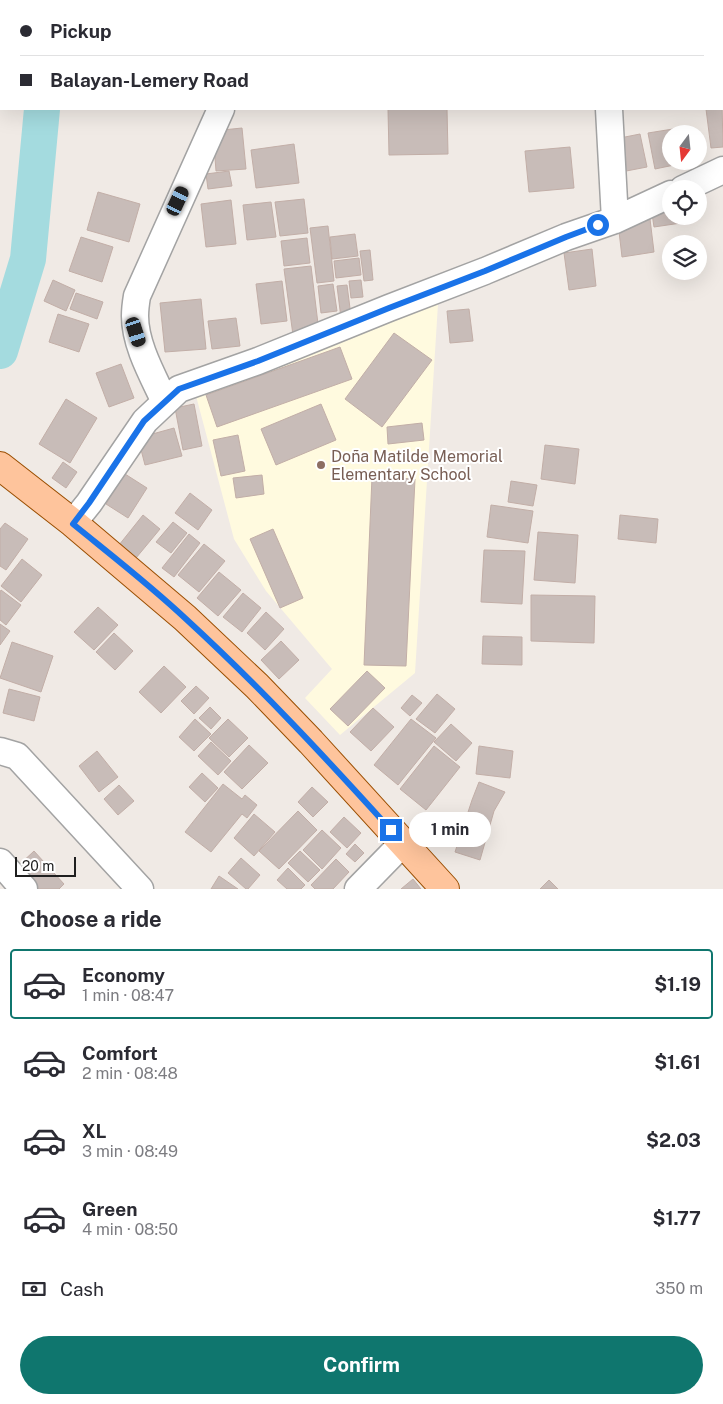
<!DOCTYPE html>
<meta charset="utf-8">
<style>
:root{--surface:#fff;--page:#f2f2f3;--text:#2b2b33;--muted:#7c7c81;--line:#e1e1e2;--accent:#0f766e}
body{margin:0;font-family:"Public Sans",sans-serif;background:var(--page);color:var(--text);height:100vh;display:flex;flex-direction:column;font-size:19px;white-space:nowrap}
*{box-sizing:border-box;margin:0}
p{font-size:16px;color:var(--muted)}
.icon{flex:none;width:28px;height:28px;fill:none;stroke:currentColor;stroke-width:2;stroke-linecap:round;stroke-linejoin:round}
.map{position:relative;height:889px;overflow:hidden}
.side{display:flex;flex-direction:column;background:var(--surface);flex:1}
.side>*{flex:none}
.top-card{position:absolute;left:0px;top:0px;width:724px;height:110px;box-shadow:0 5px 20px #0002;display:grid;align-content:center;height:110px;padding:0 20px;background:var(--surface)}
.needle{width:32px;rotate:195deg}
.controls{position:absolute;left:662px;top:125px;display:grid;gap:10px}
.controls a{display:grid;place-items:center;width:45px;height:45px;border-radius:50%;background:var(--surface);box-shadow:0 5px 20px #0002;font-size:25px}
.scale{position:absolute;left:15px;bottom:12px;width:61px;box-sizing:border-box;padding-left:5px;border:2px solid #1f1f1f;border-top:0;font-size:14px;line-height:18px;white-space:nowrap;color:#1f1f1f;-webkit-text-stroke:4px #fff;paint-order:stroke}
.end{position:absolute;width:22px;height:22px;margin:-11px;border:6px solid #1a73e8;background:#fff;box-shadow:0 0 0 2px #fff}
.from{border-radius:50%}
.bubble{position:absolute;height:35px;border-radius:18px;background:var(--surface);box-shadow:0 5px 20px #0002;font-size:16px;font-weight:700;line-height:35px;text-align:center}
.car{position:absolute;width:15px;height:30px;margin:-15px -8px;border-radius:6px;box-shadow:0 0 4px 1px #0007;background:linear-gradient(#222 24%,#8ab4d8 0 40%,#222 0 76%,#8ab4d8 0 86%,#222 0)}
.top-card b{display:flex;align-items:center;gap:18px;height:48px;font-size:19px}
.top-card b+b{border-top:1px solid var(--line)}
.top-card i{width:12px;height:12px;background:var(--text)}
ul{padding:0;list-style:none}
li{display:flex;align-items:center;gap:15px;height:70px;margin:0 10px 8px;padding:0 10px;border:2px solid transparent;border-radius:5px}
li div{flex:1}
li b{display:block;font-size:19px}
li em{font-style:normal;font-weight:700}
li.active{border-color:var(--accent)}
li>.icon{width:45px;height:45px;stroke-width:1.5}
h2{padding:0 20px;font-size:22px;line-height:60px}
.pay{display:flex;align-items:center;gap:12px;height:55px;padding:0 20px;font-size:19px}
.pay p{margin-inline-start:auto}
.primary-button{display:flex;gap:10px;margin-top:auto;padding:10px 20px}
.primary-button a{flex:1;height:58px;border-radius:30px;background:var(--accent);color:#fff;font-size:20px;font-weight:700;line-height:58px;text-align:center}
.map>svg:first-child{display:block}
.education{fill:#fffadf}
.lines{fill:none;stroke-linecap:round;stroke-linejoin:round}
.river{stroke:#a4dbdf;stroke-width:36}
.building{fill:#c8bcb8;stroke:#c2aea7}
.minor-casing{stroke:#a3a3a3;stroke-width:29}
.major-casing{stroke:#9a4e00;stroke-width:30}
.minor{stroke:#fff;stroke-width:26}
.major{stroke:#fec49c;stroke-width:28}
.route{stroke:#1a73e8;stroke-width:6}
.education-dot{fill:#8d6e63;stroke:#fff;stroke-width:2}
.labels{text-anchor:middle;stroke-width:4;stroke-linejoin:round;paint-order:stroke}
.education-label{font-size:16px;fill:#785e54;stroke:#fff;text-anchor:start}
</style>
<div class="map">
<svg width="723" height="889" viewBox="0 0 723 889">
<rect width="100%" height="100%" fill="#f0eae5"/>
<path class="education" d="M438,304l-23,369 -75,62 -35,-37 27,-29 -66,-78 -32,-52 -39,-147z"/>
<g class="lines">
<path class="river" d="M66,1v-1
M0,351l28,-92 14,-150"/>
</g>
<path class="building" d="M0,0h18v1h-17v62l-1,5z
M722,103l1,44 -12,1 -5,-39h16z
M388,109h59l1,45 -59,1z
M242,128l4,41 -30,2 -3,-40z
M673,129l1,5h-3v27h8v3l-24,5 -7,-36z
M640,134l7,33 -26,5 -6,-33z
M294,144l5,39 -43,5 -5,-38z
M570,147l4,41 -45,4 -4,-41z
M229,171l3,15 -24,3 -2,-15z
M98,192l42,12 -11,38 -42,-12z
M304,199l4,34 -28,3 -5,-34z
M231,200l5,44 -30,3 -5,-43z
M271,202l5,35 -29,3 -4,-35z
M671,204v12h9l1,7 -27,4 -3,-20z
M650,219l4,33 -32,5 -4,-34z
M328,226l6,55 -17,2 -7,-55z
M355,234l3,22 -26,3 -2,-22z
M81,237l32,10 -11,35 -33,-11z
M307,238l3,25 -26,3 -3,-25z
M592,249l4,37 -27,4 -5,-37z
M370,250l3,30 -9,1 -4,-30z
M359,258l2,17 -25,3 -2,-17z
M311,266l8,66 -26,3 -9,-66z
M53,280l22,10 -9,21 -22,-10z
M361,280l2,17 -12,1 -2,-17z
M282,281l5,40 -26,3 -5,-40z
M333,284l4,27 -16,2 -3,-27z
M347,285l4,31 -10,2 -4,-32z
M76,293l27,9 -6,17 -27,-10z
M201,299l5,50 -41,3 -5,-49z
M469,309l4,32 -23,2 -3,-32z
M58,314l31,10 -10,28 -30,-10z
M236,318l4,28 -28,3 -4,-28z
M394,333l38,27 -50,67 -37,-28z
M340,347l12,32 -135,48 -11,-32z
M121,364l13,34 -25,9 -13,-34z
M66,399l31,19 -27,45 -31,-19z
M194,404l8,42 -19,4 -8,-42z
M321,404l15,36 -60,25 -15,-36z
M422,423l2,17 -36,4 -1,-17z
M174,428l8,28 -37,9 -7,-27z
M238,435l7,36 -24,5 -8,-36z
M545,445l34,4 -4,35 -34,-5z
M63,462l14,10 -11,16 -14,-10z
M125,474l22,14 -19,30 -22,-14z
M262,475l2,19 -28,4 -3,-20z
M372,477l43,2 -9,187 -42,-1z
M511,481l26,4 -4,21 -25,-4z
M190,493l22,17 -14,20 -23,-17z
M491,505l42,6 -5,32 -41,-6z
M143,515l17,14 -24,29 -17,-13z
M620,515l38,4 -2,24 -38,-4z
M173,522l14,11 -16,20 -15,-11z
M5,523l23,16 -22,31 -6,-4v-37z
M273,529l30,69 -23,10 -30,-69z
M538,532l40,3 -3,48 -41,-3z
M189,534l11,9 -26,34 -12,-9z
M204,544l21,17 -26,31 -21,-17z
M484,550l41,1 -3,53 -41,-2z
M22,559l20,16 -21,27 -20,-16z
M219,572l22,18 -23,26 -21,-18z
M1,590l20,15 -15,20 -6,-5v-28z
M243,593l18,15 -19,24 -19,-15z
M531,595l64,1 -1,47 -63,-2z
M98,607l20,18 -24,25 -20,-18z
M266,612l18,17 -19,21 -18,-17z
M0,624l10,7 -10,14z
M114,633l19,18 -18,19 -19,-18z
M483,636l39,1v28l-40,-1z
M281,641l18,19 -20,19 -18,-19z
M12,642l41,14 -12,36 -41,-14z
M164,666l22,21 -25,26 -22,-21z
M367,671l18,17 -37,38 -18,-17z
M196,686l13,12 -15,16 -13,-13z
M9,689l31,8 -6,24 -31,-8z
M437,694l18,15 -20,24 -19,-14z
M412,695l10,8 -12,13 -9,-8z
M210,707l11,11 -10,11 -12,-11z
M373,708l21,19 -23,24 -21,-19z
M195,719l16,15 -17,17 -15,-14z
M228,719l20,19 -19,19 -20,-19z
M411,719l25,19 -38,47 -24,-20z
M451,724l21,19 -16,18 -22,-19z
M211,742l20,19 -13,14 -20,-19z
M249,745l19,18 -26,26 -18,-17z
M434,746l26,21 -34,43 -26,-21z
M479,746l34,5 -3,27 -34,-4z
M97,751l21,26 -19,15 -20,-26z
M202,773l16,15 -13,14 -16,-15z
M479,782l26,10 -11,19 -14,49 -25,-8 17,-52z
M223,784l19,15 3,-4 12,10 -10,13 -5,-4 -31,38 -26,-20z
M119,785l15,16 -16,14 -14,-16z
M312,787l16,15 -15,15 -15,-15z
M298,811l19,19 -38,39 -20,-18z
M254,814l21,18 -21,24 -20,-18z
M344,817l17,16 -14,15 -17,-16z
M322,830l19,18 -19,21 -19,-19z
M355,844l9,9 -9,9 -9,-8z
M34,851l30,33 -5,5h-21l-21,-22z
M300,851l20,19 -12,12 -20,-19z
M241,858l19,17 -12,14h-2l-18,-16z
M336,859l13,13 -16,17h-18l-4,-4z
M288,868l17,17 -4,4h-14l-10,-9z
M219,876l19,13h-27z
M413,879l8,10h-20z
M549,880l9,9h-18z"/>
<g class="lines">
<defs>
<path id="minor" d="M603,0v1
M609,109l6,111
M683,189l40,-19
M165,402c-12,-26 -30,-57 -30,-86 0,-7 1,-14 2,-20l84,-187
M73,523l16,-20 56,-82 34,-32 79,-28 131,-53 96,-37 81,-34 49,-17 56,-26
M0,751l17,5 123,133
M0,862l24,27
M358,889l45,-46"/>
<path id="major" d="M0,466l73,57 112,95 72,68 54,56 134,147"/>
</defs>
<use href="#minor" class="minor-casing"/>
<use href="#major" class="major-casing"/>
<use href="#minor" class="minor"/>
<use href="#major" class="major"/>
</g>
<g class="lines">
<path class="route" d="M391,830c-66,-73 -133,-145 -205,-211 -36,-34 -75,-64 -113,-95l16,-21 55,-82 35,-32 79,-28 131,-53 96,-37 81,-34 32,-12"/>
</g>
<circle class="education-dot" cx="321" cy="465" r="5"/>
<g class="labels">
<g class="education-label">
<text x="331" y="462">Doña Matilde Memorial<tspan x="331" dy="18">Elementary School</tspan></text>
</g>
</g>
</svg>
<div class="controls">
<a><svg class="needle" viewBox="-14 -14 28 28"><path d="M0-13l5 13h-10z" fill="#e53935"/><path d="M0 13l5-13h-10z" fill="#7c7c81"/></svg></a>
<a><svg class="icon" aria-label="locate" viewBox="0 0 24 24"><circle cx="12" cy="12" r="6"/><path d="M12 2v4M12 18v4M2 12h4M18 12h4"/></svg></a>
<a><svg class="icon" aria-label="layers" viewBox="0 0 24 24"><path d="M12 4l9 5-9 5-9-5zM3 14l9 5 9-5"/></svg></a>
</div>
<div class="scale">20 m</div>
<i class="end from" style="left:598px;top:225px"></i>
<i class="end" style="left:391px;top:830px"></i>
<div class="bubble" style="left:409px;top:812px;width:82px">1 min</div>
<i class="car" style="left:178px;top:201px;rotate:25deg"></i>
<i class="car" style="left:136px;top:332px;rotate:162deg"></i>
<div class="top-card">
<b><i class="from"></i>Pickup</b>
<b><i></i>Balayan-Lemery Road</b>
</div>
</div>
<section class="side">
<h2>Choose a ride</h2>
<ul>
<li class="active"><svg class="icon" aria-label="car" viewBox="0 0 24 24"><path d="M5 17H2v-5l4-1 3-4h7l3 4 3 1v5h-3M9 17h6M6 11h13"/><circle cx="7" cy="17" r="2"/><circle cx="17" cy="17" r="2"/></svg><div><b>Economy</b><p>1 min · 08:47</p></div><em>$1.19</em></li>
<li><svg class="icon" aria-label="car" viewBox="0 0 24 24"><path d="M5 17H2v-5l4-1 3-4h7l3 4 3 1v5h-3M9 17h6M6 11h13"/><circle cx="7" cy="17" r="2"/><circle cx="17" cy="17" r="2"/></svg><div><b>Comfort</b><p>2 min · 08:48</p></div><em>$1.61</em></li>
<li><svg class="icon" aria-label="car" viewBox="0 0 24 24"><path d="M5 17H2v-5l4-1 3-4h7l3 4 3 1v5h-3M9 17h6M6 11h13"/><circle cx="7" cy="17" r="2"/><circle cx="17" cy="17" r="2"/></svg><div><b>XL</b><p>3 min · 08:49</p></div><em>$2.03</em></li>
<li><svg class="icon" aria-label="car" viewBox="0 0 24 24"><path d="M5 17H2v-5l4-1 3-4h7l3 4 3 1v5h-3M9 17h6M6 11h13"/><circle cx="7" cy="17" r="2"/><circle cx="17" cy="17" r="2"/></svg><div><b>Green</b><p>4 min · 08:50</p></div><em>$1.77</em></li>
</ul>
<div class="pay"><svg class="icon" aria-label="cash" viewBox="0 0 24 24"><path d="M3 7h18v10H3z"/><circle cx="12" cy="12" r="2"/></svg>Cash<p>350 m</p></div>
<div class="primary-button"><a>Confirm</a></div>
</section>
